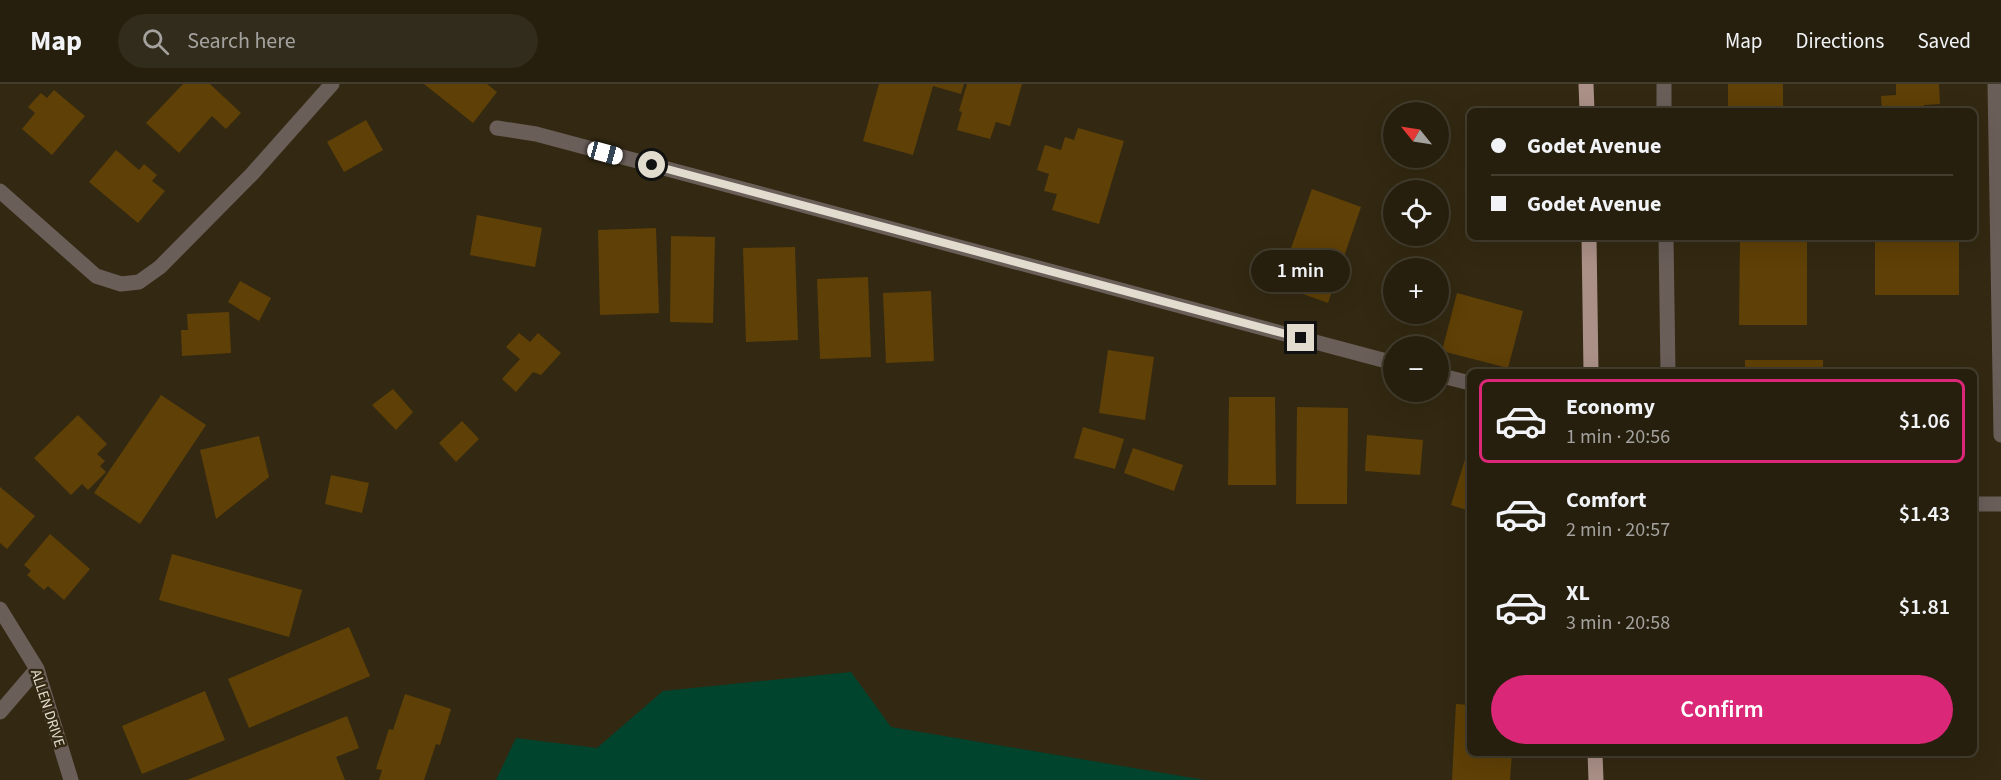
<!DOCTYPE html>
<meta charset="utf-8">
<style>
:root{--surface:#261f0e;--page:#322c1c;--text:#f1f3f6;--muted:#a4a29e;--line:#423d2e;--accent:#db2777}
body{margin:0;font-family:"Source Sans 3",sans-serif;background:var(--page);color:var(--text);height:100vh;display:flex;flex-direction:column;font-size:22px;white-space:nowrap}
*{box-sizing:border-box;margin:0}
p{font-size:20px;color:var(--muted)}
.icon{flex:none;width:33px;height:33px;fill:none;stroke:currentColor;stroke-width:2;stroke-linecap:round;stroke-linejoin:round}
.map{position:relative;flex:1;overflow:hidden}
.sheet{position:absolute;left:1467px;top:285px;width:510px;height:387px;display:flex;flex-direction:column;background:var(--surface);border-radius:9px;box-shadow:0 6px 24px #0002,0 0 0 2px var(--line)}
.sheet>*{flex:none}
.guide{position:absolute;left:1467px;top:24px;width:510px;height:132px;border-radius:9px;box-shadow:0 6px 24px #0002,0 0 0 2px var(--line);display:grid;align-content:center;height:132px;padding:0 24px;background:var(--surface)}
.needle{width:39px;rotate:300deg}
.controls{position:absolute;left:1383px;top:18px;display:grid;gap:12px}
.controls a{display:grid;place-items:center;width:66px;height:66px;border-radius:50%;background:var(--surface);box-shadow:0 6px 24px #0002,0 0 0 2px var(--line);font-size:30px}
.end{position:absolute;width:27px;height:27px;margin:-14px;border:8px solid #e2dcce;background:#111;box-shadow:0 0 0 3px #111}
.from{border-radius:50%}
.bubble{position:absolute;height:42px;border-radius:21px;background:var(--surface);box-shadow:0 6px 24px #0002,0 0 0 2px var(--line);font-size:20px;font-weight:600;line-height:42px;text-align:center}
.car{position:absolute;width:18px;height:36px;margin:-18px -9px;border-radius:8px;box-shadow:0 0 4px 2px #0007;background:linear-gradient(#fff 24%,#345 0 40%,#fff 0 76%,#345 0 86%,#fff 0)}
.guide b{display:flex;align-items:center;gap:21px;height:57px;font-size:22px}
.guide b+b{border-top:2px solid var(--line)}
.guide i{width:15px;height:15px;background:var(--text)}
ul{padding:10px 0 0;list-style:none}
li{display:flex;align-items:center;gap:18px;height:84px;margin:0 12px 9px;padding:0 12px;border:3px solid transparent;border-radius:9px}
li div{flex:1}
li b{display:block;font-size:22px}
li em{font-style:normal;font-weight:600}
li.selected{border-color:var(--accent)}
li>.icon{width:54px;height:54px;stroke-width:1.5}
.primary-button{display:flex;gap:12px;margin-top:auto;padding:12px 24px}
.primary-button a{flex:1;height:69px;border-radius:36px;background:var(--accent);color:#fff;font-size:24px;font-weight:600;line-height:69px;text-align:center}
header{display:flex;align-items:center;gap:36px;box-sizing:border-box;height:84px;padding:0 30px;background:var(--surface);border-bottom:2px solid var(--line)}
header strong{font-size:28px}
nav{display:flex;gap:33px;margin-inline-start:auto;font-size:21px}
.search{width:420px;height:54px;background:var(--page);display:flex;align-items:center;gap:15px;box-sizing:border-box;padding:0 21px;border-radius:33px;color:var(--muted);font-size:22px}
.map>svg:first-child{display:block}
.green{fill:#01442e}
.building{fill:#5f4006}
.lines{fill:none;stroke-linecap:round;stroke-linejoin:round}
.service{stroke:#6a5e59;stroke-width:15}
.minor{stroke:#6a5e59;stroke-width:15}
.primary{stroke:#aa9087;stroke-width:15}
.route{stroke:#e2dcce;stroke-width:8}
.labels{text-anchor:middle;stroke-width:5;stroke-linejoin:round;paint-order:stroke}
.street-label{font-size:15px;fill:#e2dcce;stroke:#332912}
</style>
<header>
<strong>Map</strong>
<div class="search"><svg class="icon" aria-label="search" viewBox="0 0 24 24"><circle cx="10" cy="10" r="6"/><path d="M15 15l6 6"/></svg>Search here</div>
<nav><a>Map</a><a>Directions</a><a>Saved</a></nav>
</header>
<div class="map">
<svg width="2001" height="696" viewBox="0 0 2001 696">
<rect width="100%" height="100%" fill="#332912"/>
<path class="green" d="M851,588l40,55 314,53h-709l20,-42 81,10 66,-57z"/>
<path class="building" d="M183,0h27l31,29 -15,16 -14,-13 -33,37 -33,-30z
M424,0h63l10,8 -24,31z
M879,0h85l-3,10 -28,-8 -20,69 -50,-14z
M967,0h55l-12,42 -14,-4 -6,17 -33,-9 5,-18 -3,-1z
M1728,0h55v27h-55z
M1896,0h43l1,20 -16,1 1,6h-43l-1,-15 15,-1z
M54,6l31,26 -33,39 -30,-26 13,-16 -7,-6 13,-14 6,5z
M366,36l17,30 -39,22 -17,-30z
M1078,44l46,13 -25,83 -47,-14 5,-16 -13,-3 5,-17 -12,-4 8,-25 16,5 4,-13 9,3z
M116,66l23,20 5,-6 13,11 -5,6 13,10 -27,32 -49,-41z
M1312,105l49,18 -33,96 -50,-18z
M477,131l65,13 -7,39 -65,-12z
M656,144l3,85 -59,2 -2,-85z
M671,152l44,1 -2,86 -43,-1z
M1740,153h67v88h-68z
M1875,157h84v54h-84z
M795,163l3,93 -52,2 -3,-94z
M868,193l3,80 -51,2 -3,-80z
M240,197l31,17 -12,23 -31,-19z
M931,207l3,70 -48,2 -3,-70z
M1457,209l66,18 -15,57 -66,-17z
M229,228l2,41 -49,3 -1,-26h7l-1,-16z
M519,249l11,9 8,-9 23,20 -20,22 -8,-3 -17,20 -14,-13 18,-20 -14,-12z
M1108,266l46,7 -9,63 -46,-7z
M1745,276h78v12h-78z
M393,305l20,23 -17,18 -24,-25z
M161,311l45,30 -66,99 -46,-31z
M1229,313h46l1,88h-48z
M1297,323l51,1 -1,96h-51z
M78,331l29,29 -10,10 8,7 -5,5 6,6 -18,18 -6,-6 -11,11 -37,-37z
M462,337l17,18 -23,23 -17,-19z
M1083,343l41,12 -9,30 -41,-11z
M1367,351l56,5 -3,35 -55,-4z
M259,352l10,41 -53,42 -16,-69z
M1469,362h1v65l-19,-6z
M1133,364l50,17 -9,26 -50,-18z
M331,391l38,8 -7,30 -37,-9z
M0,403l35,29 -28,33 -7,-6z
M50,450l40,35 -26,31 -16,-14 -4,4 -17,-15 4,-4 -7,-6z
M172,470l130,36 -13,47 -130,-37z
M349,543l21,49 -121,52 -21,-49z
M205,607l20,49 -83,34 -20,-48z
M405,610l46,15 -11,36 -4,-1 -12,36h-45l3,-10 -6,-1 13,-40 4,1z
M1456,620l14,1v48h42l-2,27h-58z
M347,632l12,32 -23,9 9,23h-158z"/>
<g class="lines">
<path class="service" d="M0,107l96,85 25,8 18,-2 21,-15 92,-93 80,-90"/>
<path class="minor" d="M1664,0v27
M1995,0l6,351
M497,44l39,6 858,229
M1666,153l2,135
M1438,291l32,8
M1974,420h27
M0,525l37,60 34,111
M0,628l37,-43"/>
<path class="primary" d="M1586,0l1,27
M1589,153l2,135
M1595,669l1,27"/>
</g>
<g class="lines">
<path class="route" d="M652,81l649,173"/>
</g>
<g class="labels">
<g class="street-label">
<text transform="translate(48 624) rotate(72)" y="5">ALLEN DRIVE</text>
</g>
</g>
</svg>
<div class="controls">
<a><svg class="needle" viewBox="-14 -14 28 28"><path d="M0-13l5 13h-10z" fill="#e53935"/><path d="M0 13l5-13h-10z" fill="#a4a29e"/></svg></a>
<a><svg class="icon" aria-label="locate" viewBox="0 0 24 24"><circle cx="12" cy="12" r="6"/><path d="M12 2v4M12 18v4M2 12h4M18 12h4"/></svg></a>
<a>+</a>
<a>−</a>
</div>
<i class="end from" style="left:652px;top:81px"></i>
<i class="end" style="left:1301px;top:254px"></i>
<div class="bubble" style="left:1251px;top:166px;width:99px">1 min</div>
<i class="car" style="left:605px;top:69px;rotate:105deg"></i>
<div class="guide">
<b><i class="from"></i>Godet Avenue</b>
<b><i></i>Godet Avenue</b>
</div>
<section class="sheet">
<ul>
<li class="selected"><svg class="icon" aria-label="car" viewBox="0 0 24 24"><path d="M5 17H2v-5l4-1 3-4h7l3 4 3 1v5h-3M9 17h6M6 11h13"/><circle cx="7" cy="17" r="2"/><circle cx="17" cy="17" r="2"/></svg><div><b>Economy</b><p>1 min · 20:56</p></div><em>$1.06</em></li>
<li><svg class="icon" aria-label="car" viewBox="0 0 24 24"><path d="M5 17H2v-5l4-1 3-4h7l3 4 3 1v5h-3M9 17h6M6 11h13"/><circle cx="7" cy="17" r="2"/><circle cx="17" cy="17" r="2"/></svg><div><b>Comfort</b><p>2 min · 20:57</p></div><em>$1.43</em></li>
<li><svg class="icon" aria-label="car" viewBox="0 0 24 24"><path d="M5 17H2v-5l4-1 3-4h7l3 4 3 1v5h-3M9 17h6M6 11h13"/><circle cx="7" cy="17" r="2"/><circle cx="17" cy="17" r="2"/></svg><div><b>XL</b><p>3 min · 20:58</p></div><em>$1.81</em></li>
</ul>
<div class="primary-button"><a>Confirm</a></div>
</section>
</div>
